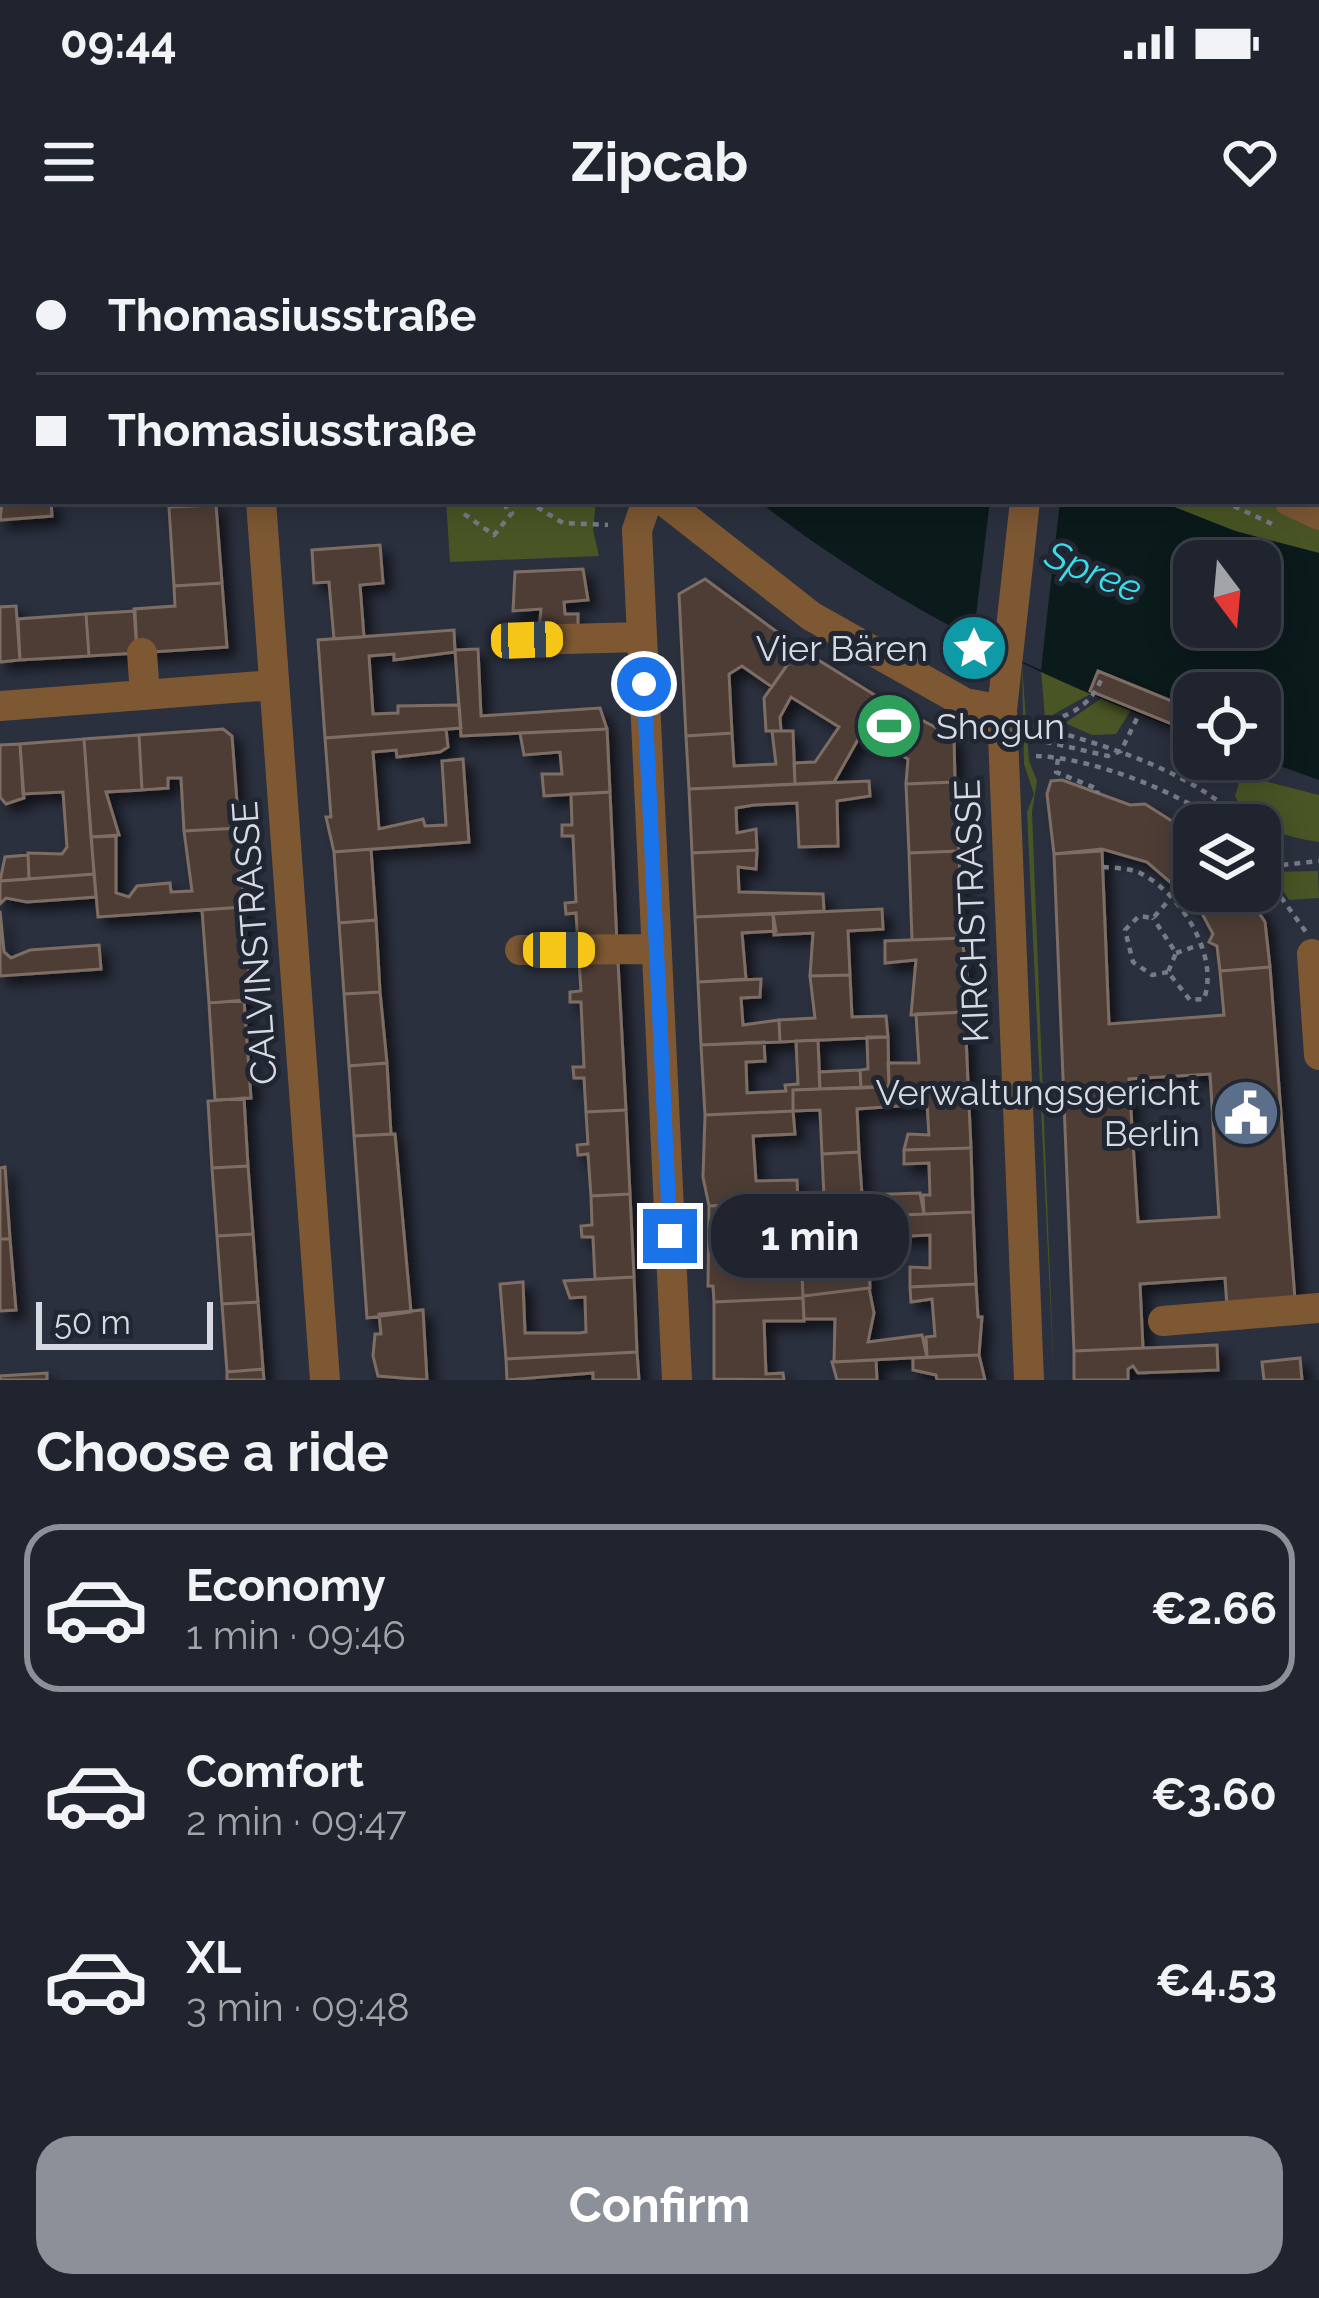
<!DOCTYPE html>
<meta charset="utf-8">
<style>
:root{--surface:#20242e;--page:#2d303a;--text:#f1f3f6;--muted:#a2a4aa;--line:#3d414a;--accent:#8c9099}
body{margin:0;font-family:Raleway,sans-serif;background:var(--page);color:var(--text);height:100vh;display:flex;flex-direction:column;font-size:45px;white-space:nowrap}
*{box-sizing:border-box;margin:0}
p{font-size:39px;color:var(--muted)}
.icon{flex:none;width:66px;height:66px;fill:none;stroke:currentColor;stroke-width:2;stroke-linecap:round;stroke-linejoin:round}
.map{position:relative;height:1140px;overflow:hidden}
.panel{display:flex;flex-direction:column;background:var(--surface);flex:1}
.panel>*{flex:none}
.top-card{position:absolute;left:0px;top:0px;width:1320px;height:264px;box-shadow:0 6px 30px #0003,0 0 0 3px var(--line);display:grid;align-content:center;height:264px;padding:0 36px;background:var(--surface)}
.needle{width:78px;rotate:164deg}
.controls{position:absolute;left:1173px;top:300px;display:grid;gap:24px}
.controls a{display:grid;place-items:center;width:108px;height:108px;border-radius:24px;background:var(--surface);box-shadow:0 6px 30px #0003,0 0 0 3px var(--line);font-size:60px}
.scale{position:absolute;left:36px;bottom:30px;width:177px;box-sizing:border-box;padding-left:12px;border:6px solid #d7dae3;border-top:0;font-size:33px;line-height:42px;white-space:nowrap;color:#d7dae3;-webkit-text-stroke:9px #212633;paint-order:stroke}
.end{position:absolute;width:54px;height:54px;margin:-27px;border:15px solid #1a73e8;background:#fff;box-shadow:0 0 0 6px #fff}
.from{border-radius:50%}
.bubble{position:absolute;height:84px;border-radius:36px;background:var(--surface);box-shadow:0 6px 30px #0003,0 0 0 3px var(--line);font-size:39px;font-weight:700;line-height:84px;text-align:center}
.car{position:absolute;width:36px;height:72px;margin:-36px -18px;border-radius:15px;box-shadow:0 0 9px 3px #0007;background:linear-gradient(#f5c518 24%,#345 0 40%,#f5c518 0 76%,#345 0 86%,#f5c518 0)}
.top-card b{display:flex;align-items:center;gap:42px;height:114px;font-size:45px}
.top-card b+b{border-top:3px solid var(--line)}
.top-card i{width:30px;height:30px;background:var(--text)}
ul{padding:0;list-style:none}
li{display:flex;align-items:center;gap:36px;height:168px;margin:0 24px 18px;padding:0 12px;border:6px solid transparent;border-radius:36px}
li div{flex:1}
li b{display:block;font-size:45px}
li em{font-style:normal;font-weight:700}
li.selected{border-color:var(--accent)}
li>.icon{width:108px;height:108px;stroke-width:1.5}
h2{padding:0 36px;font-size:54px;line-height:144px}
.button{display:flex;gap:24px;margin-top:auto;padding:24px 36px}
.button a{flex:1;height:138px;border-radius:36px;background:var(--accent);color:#fff;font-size:48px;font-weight:700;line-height:138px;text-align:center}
.status{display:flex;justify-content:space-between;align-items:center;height:84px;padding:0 60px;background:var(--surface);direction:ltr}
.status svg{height:33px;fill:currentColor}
header{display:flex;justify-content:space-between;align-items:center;height:156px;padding:0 36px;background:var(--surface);font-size:54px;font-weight:700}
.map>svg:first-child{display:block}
.green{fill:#495525}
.water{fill:#0b1a1b;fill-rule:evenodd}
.pier{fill:#2b303e}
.building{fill:#4d3d35;stroke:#7e6d64;stroke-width:3;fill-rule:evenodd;filter:url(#shadow)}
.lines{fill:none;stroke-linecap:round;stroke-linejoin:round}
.path{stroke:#777b87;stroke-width:4.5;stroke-dasharray:6 6;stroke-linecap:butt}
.minor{stroke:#7d5833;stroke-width:30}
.route{stroke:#1a73e8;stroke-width:15}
.labels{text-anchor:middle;stroke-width:10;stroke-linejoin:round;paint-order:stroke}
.poi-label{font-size:36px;fill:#d7dae3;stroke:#212633;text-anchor:end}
.street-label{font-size:36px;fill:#d7dae3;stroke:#212633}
.water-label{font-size:39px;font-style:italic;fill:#37dee9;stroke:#212633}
</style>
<div class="status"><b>09:44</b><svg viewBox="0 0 49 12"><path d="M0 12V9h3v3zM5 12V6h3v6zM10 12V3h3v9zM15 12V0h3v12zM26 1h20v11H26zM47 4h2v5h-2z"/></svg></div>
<header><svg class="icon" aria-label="menu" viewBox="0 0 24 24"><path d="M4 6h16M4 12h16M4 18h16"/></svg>Zipcab<svg class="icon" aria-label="heart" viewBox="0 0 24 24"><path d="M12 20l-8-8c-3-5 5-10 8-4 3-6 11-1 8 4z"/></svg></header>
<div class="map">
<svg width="1319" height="1140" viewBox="0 0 1319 1140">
<defs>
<filter id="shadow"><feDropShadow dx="8" dy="8" stdDeviation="6" flood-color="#0009"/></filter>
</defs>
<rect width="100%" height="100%" fill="#2b303e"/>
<path class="green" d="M446,261h150l-3,29 6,26 -149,6z
M1159,261h101l59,27v25l-84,-22z
M1022,424l7,97 8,20 -5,31 22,568 -27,-568 7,-18 -10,-30z
M1041,430l51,23 -47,26z
M1102,458l29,12 -15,24 -24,1 -27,-12z
M1249,537l70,18v47c-31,-4 -70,-15 -84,-46l4,-13z
M1318,631l1,27 -30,2 -17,-28z"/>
<path class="water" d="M425,0h316l4,3h-316z
M758,261h401l76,30 84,22v227l-59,-21v-66h-66v42c-156,-57 -305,-132 -436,-234zM1194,321h66v66h-66z"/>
<path class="pier" d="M990,261h70l-19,169 -68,-30z"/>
<path class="building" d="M3,255v6h48l1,15 -52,4z
M216,265l6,78 -48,3 -5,-79z
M380,305l3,38 -23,2 4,52 -30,2 -5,-57 -15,1 -2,-33z
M583,329l5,31 -24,2 1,12h13v14l-39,2 2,-21 -28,2 2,-39z
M705,339l94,69 -27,39 -30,-21 -13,8 3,59 -46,3 -7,-142z
M222,343l5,64 -90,6 -3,-44 41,-3 -1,-20z
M16,366l4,54 -20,2v-55z
M135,371l2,42 -48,3 -3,-42z
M86,374l3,42 -69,4 -2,-41z
M454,390l1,22 -61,8v-6l-25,2 4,58 25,-1v-7l61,-1 2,23 -136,10 -7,-98z
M799,408l82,51 -47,83 -39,2 -1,-21 21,-1 24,-35 -48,-30 -11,20 1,14h-15l-2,-33z
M478,409l3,67 119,-8 7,21 -146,7 -6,-86z
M1098,431l96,39v23l-104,-42z
M881,459l73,38 1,45 -49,2 2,-25 -30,-16 -7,4 -13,-8z
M223,489l9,7 7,92 -55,3 -3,-53h-13v10l-26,2 -3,-55z
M446,489l2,18 -8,5 -43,5 -1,-7 -23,2 6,77 44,-10 2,7 21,-1 -4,-64 21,-2 6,83 -135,10 -8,-35h5l-6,-79z
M607,489l3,63 -66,4 -2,-22h20l-2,-22 -36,3 -4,-22z
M772,491h21l2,53 -106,5 -3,-53 46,-3 2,33 42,-2z
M139,495l3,55 -36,2 13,43 -28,2 -7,-98z
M84,499l10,135 -65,5 -1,-26 34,1 5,-7 -4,-55 -40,2 -3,-50z
M20,504l4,54 -18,6 -6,-7v-52z
M1062,540l68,25 15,-1 49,31v56h51l20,31 5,45 -50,4 -3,-25 -8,-4 4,-8 -15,-28 -51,-44 -45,-13 -48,5 -7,-60 4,-13z
M869,541l1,15 -33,5 1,45 -39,1 -2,-44 -43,2 -18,3 1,25 19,-4 1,21 -65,3 -3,-64z
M955,542l4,69 -50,2 -3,-69z
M610,552l7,152 -39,2 -2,-33 -10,1 -1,-11 11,-1 -3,-66h-11v-11h10l-1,-31z
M239,588l5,79 -146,10 -7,-80 25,-1v57l13,4 8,-11 33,-3 1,9 21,-1 -8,-60z
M371,609l5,71 -37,3 -5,-71z
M757,610l-1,19 -18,-2 1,25 84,2 1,17 -129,6 -3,-64z
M959,611l3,87 -50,2 -3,-87z
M1102,611l7,173 115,-9 -4,-44 50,-4 25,333 -68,6 -2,-28 -85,6 3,64 -69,3 -20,-497zM1210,834l9,143 -81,5 -9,-143z
M28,615l1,24 -29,2 5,-24z
M94,634l2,23 -69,5 -21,-4 -6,6v-23z
M244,667l7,93 -42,3 -7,-93z
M882,669l1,20 -35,2 2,44 -40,1 3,-43 -39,2 -1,-21z
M0,671l4,41 7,6 19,-8 69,-5 2,24 -101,7z
M773,674l3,17 -34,2 4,46 -48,3 -3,-65z
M376,680l4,72 -36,2 -5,-71z
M962,698l6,44h-4l1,30 -54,3 5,-55 -31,3v-22z
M617,704l9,166 -40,2 -2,-34h-10l-1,-11h11l-3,-65h-11v-10l11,-1 -3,-45z
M850,735l2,42 34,-1 2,21 -108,5 -1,-22 36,-2 -5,-42z
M761,739l-1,18 -19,1 2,27 36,-5 1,22 -79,3 -3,-63z
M380,752l7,71 -38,3 -5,-72z
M244,760l7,98 -36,2 -6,-97z
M965,772l3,71 -79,4 -1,-24h31l-3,-49z
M867,797h21l1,50 -28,1 -1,-18 8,-1z
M818,800l2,49 -27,1v21l-88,4 -4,-70 63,-3 1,19 -19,1 1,31 39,-2 -1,-6 13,-1 -2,-43z
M387,823l4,71 -37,2 -5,-70z
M860,830l1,18 -41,1 -1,-17z
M968,843l3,65 -67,2 4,-16 21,1 -2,-31 -70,5 2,43 -37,2 -2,-44 -27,1v-21z
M244,858l4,68 -36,2 -4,-67z
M626,870l4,84 -39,2 -3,-42 -10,1 -1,-10 11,-1 -2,-32z
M793,871l2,23 -42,2 3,45 41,-1 1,22 -89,4 -6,-29 2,-62z
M395,894l16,178 -44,6 -13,-182z
M971,908l2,64 -49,2 -1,-19h7l-1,-32 -25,1v-14z
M859,912l3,43 58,-2 4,21 -125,5 -1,-22h26l-2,-43z
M248,926l5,68 -36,2 -5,-68z
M5,927l5,72h-10v-71z
M630,954l4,83 -39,2 -2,-42h-11l-1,-11 11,-1 -1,-29z
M798,962l1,23 -42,3 2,17 10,2 1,7 -11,3 1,18 42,-1 1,24 -89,4 -1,-16h-5l1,-80z
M973,972l3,72 -66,3v-20l20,1v-33l-62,3 2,50 -67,8 -1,-21 28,-2 1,-55z
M253,994l5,68 -36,2 -5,-68z
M0,999h10l6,71 -16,1z
M634,1037l3,75 -131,7 -6,-75 23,-2 2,51h54l7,-1 -1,-35 -15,1 -6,-17z
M976,1044l2,33h4l-3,38 -52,2 -1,-20 9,-1 -3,-37 -21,3 -1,-15z
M869,1048l5,25 -6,29 54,-7 5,22 -93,5 1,-43h-31l-1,-23z
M803,1058l1,23h-40l2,53 17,-1 1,7 -70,-1v-77z
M258,1062l5,67 -36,3 -5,-68z
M423,1070l4,70 -49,-4 -5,-20 2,-22h6l-2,-20z
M1217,1105l1,25 -80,3 -5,-7 -5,3v11h-54v-29z
M637,1112l2,28h-46v-7l-86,7 -1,-21z
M979,1115l6,25h-48l-1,-5 -23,-5v-12z
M1300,1118l2,22h-38l-2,-18z
M876,1120l1,20h-40l-5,-18z
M263,1129l1,11h-37v-8z
M47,1133v7h-47v-4z"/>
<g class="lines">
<path class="path" d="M527,261l36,22 45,2
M1223,261l49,23
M464,274l30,21 18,-22 -6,-6 5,-6
M1040,484c29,-8 52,-18 62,-47
M1034,485c75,22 155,44 213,100
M1034,499l74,17 13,-5 18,-37
M1036,516c57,2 141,35 187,69
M1058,519l-2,13 42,17 -1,5
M1260,597l22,28 37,-4
M1103,627c12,1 26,1 37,6 39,19 80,81 64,126l-14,1 -22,-28 8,-19 -23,-35
M1260,628l46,64
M1176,713l23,-8
M1168,732l-16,3 -19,-13 -8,-32 14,-14 14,2 17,-19"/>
<path class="minor" d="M241,0l1,3
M317,0l4,3
M798,0l4,3
M1056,3l1,-3
M261,261l64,879
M647,261l-10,29 40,850
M664,261l147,115 154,87 37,7
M1025,261l-23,209 27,670
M1289,261l30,14
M527,400l115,-3
M142,413l3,42
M0,466l273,-21
M520,710l136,-1
M1312,714l7,101
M1163,1081l156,-13"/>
</g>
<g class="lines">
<path class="route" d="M644,444l26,552"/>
</g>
<defs>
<symbol id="sight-disc" viewBox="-11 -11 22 22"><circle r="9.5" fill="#0f9aa8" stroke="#212633"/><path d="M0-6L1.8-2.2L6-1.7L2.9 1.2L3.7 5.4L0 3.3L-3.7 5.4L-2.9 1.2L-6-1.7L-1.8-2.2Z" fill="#fff"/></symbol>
<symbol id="stadium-disc" viewBox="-11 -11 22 22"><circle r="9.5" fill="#2e9e5b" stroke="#212633"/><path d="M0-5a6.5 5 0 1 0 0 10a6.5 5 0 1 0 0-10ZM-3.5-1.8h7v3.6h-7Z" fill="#fff"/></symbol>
<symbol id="civic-disc" viewBox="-11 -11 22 22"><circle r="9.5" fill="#5c6f8a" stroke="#212633"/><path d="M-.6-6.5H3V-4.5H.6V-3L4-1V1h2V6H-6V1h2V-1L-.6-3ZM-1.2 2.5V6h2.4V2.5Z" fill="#fff"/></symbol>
</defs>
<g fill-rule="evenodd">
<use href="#sight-disc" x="936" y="370" width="76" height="76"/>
<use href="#stadium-disc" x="851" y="448" width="76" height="76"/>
<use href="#civic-disc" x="1208" y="835" width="76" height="76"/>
</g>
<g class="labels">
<g class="poi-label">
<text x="928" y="421">Vier Bären</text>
<text x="936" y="499" text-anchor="start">Shogun</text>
<text x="1200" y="865">Verwaltungsgericht<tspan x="1200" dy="41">Berlin</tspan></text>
</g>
<g class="street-label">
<text transform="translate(971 671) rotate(-92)" y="13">KIRCHSTRASSE</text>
<text transform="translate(254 703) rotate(-94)" y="13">CALVINSTRASSE</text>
</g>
<g class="water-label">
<text transform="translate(1094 331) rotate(23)" y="14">Spree</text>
</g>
</g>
</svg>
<div class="controls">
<a><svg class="needle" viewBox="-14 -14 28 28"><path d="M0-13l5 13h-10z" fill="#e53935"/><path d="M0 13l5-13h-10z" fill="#a2a4aa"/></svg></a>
<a><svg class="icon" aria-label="locate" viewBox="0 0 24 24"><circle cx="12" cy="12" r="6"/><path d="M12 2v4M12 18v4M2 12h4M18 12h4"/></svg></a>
<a><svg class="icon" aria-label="layers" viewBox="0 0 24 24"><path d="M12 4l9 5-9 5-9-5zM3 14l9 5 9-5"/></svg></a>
</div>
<div class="scale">50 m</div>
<i class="end from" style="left:644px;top:444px"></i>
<i class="end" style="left:670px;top:996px"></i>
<div class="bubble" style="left:711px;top:954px;width:198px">1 min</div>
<i class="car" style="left:527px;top:400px;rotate:88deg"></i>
<i class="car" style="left:559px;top:710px;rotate:90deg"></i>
<div class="top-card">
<b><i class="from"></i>Thomasiusstraße</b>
<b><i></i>Thomasiusstraße</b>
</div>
</div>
<section class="panel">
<h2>Choose a ride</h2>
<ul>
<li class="selected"><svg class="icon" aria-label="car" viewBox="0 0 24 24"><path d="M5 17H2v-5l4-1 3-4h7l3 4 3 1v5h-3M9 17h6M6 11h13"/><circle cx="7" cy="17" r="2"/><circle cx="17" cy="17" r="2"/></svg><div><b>Economy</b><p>1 min · 09:46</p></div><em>€2.66</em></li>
<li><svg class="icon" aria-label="car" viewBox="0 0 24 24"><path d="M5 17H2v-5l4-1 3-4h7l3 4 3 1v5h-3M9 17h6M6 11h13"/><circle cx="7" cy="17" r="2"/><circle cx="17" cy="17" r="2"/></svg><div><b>Comfort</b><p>2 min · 09:47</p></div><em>€3.60</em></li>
<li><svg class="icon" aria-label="car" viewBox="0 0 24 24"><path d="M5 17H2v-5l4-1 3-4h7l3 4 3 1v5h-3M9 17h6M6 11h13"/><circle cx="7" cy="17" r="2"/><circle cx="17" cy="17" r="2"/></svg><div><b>XL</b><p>3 min · 09:48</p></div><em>€4.53</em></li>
</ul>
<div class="button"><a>Confirm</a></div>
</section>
